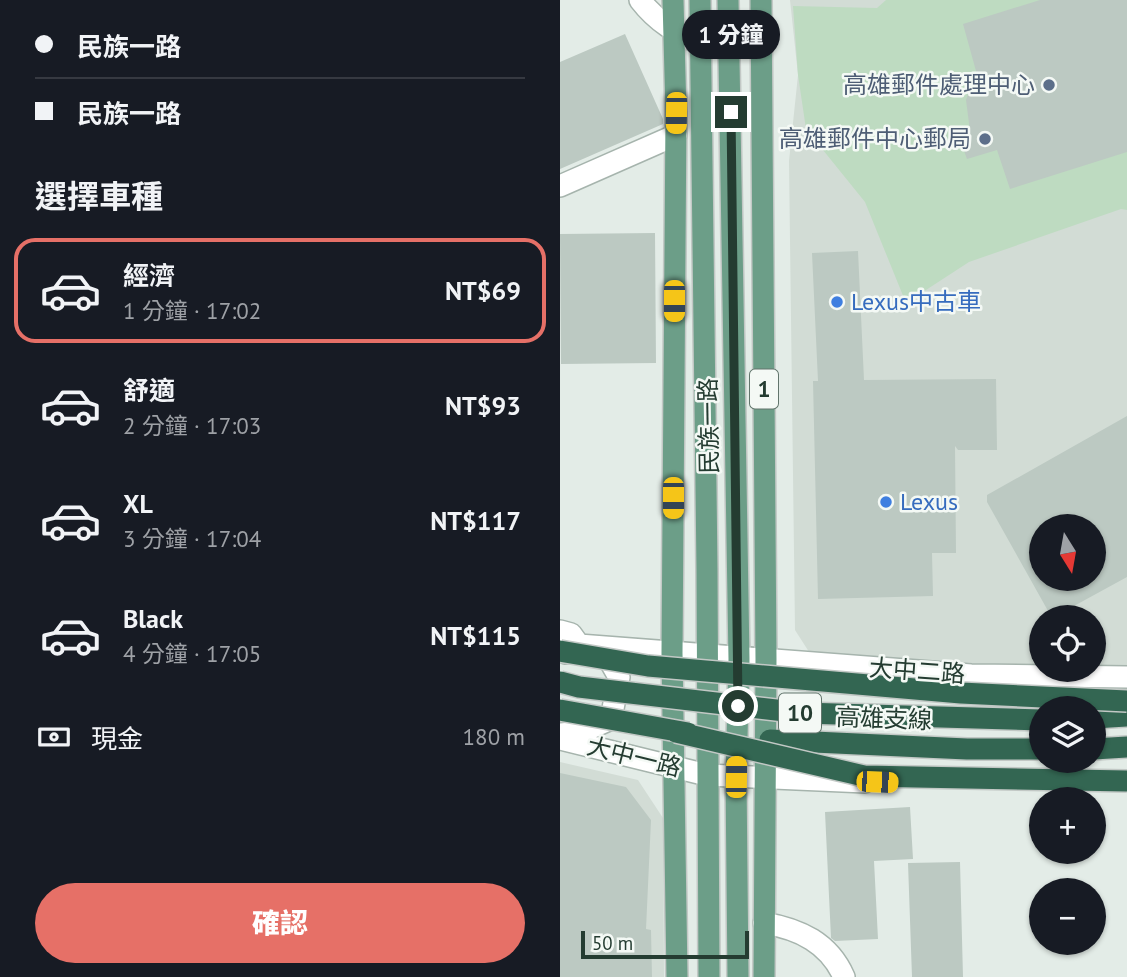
<!DOCTYPE html>
<html lang="zh-TW">
<meta charset="utf-8">
<style>
:root{--surface:#171b24;--page:#20242c;--text:#f1f3f6;--muted:#9ea1a6;--line:#363941;--accent:#e67067}
body{margin:0;font-family:"PT Sans","Noto Sans TC",sans-serif;background:var(--page);color:var(--text);height:100vh;display:flex;flex-direction:column;font-size:26px;white-space:nowrap}
*{box-sizing:border-box;margin:0}
p{font-size:23px;color:var(--muted)}
.icon{flex:none;width:38px;height:38px;fill:none;stroke:currentColor;stroke-width:2;stroke-linecap:round;stroke-linejoin:round}
.map{position:relative;flex:1;overflow:hidden}
.side{display:flex;flex-direction:column;background:var(--surface);width:560px}
.side>*{flex:none}
.banner{display:grid;align-content:center;height:154px;padding:0 35px;background:var(--surface)}
.needle{width:46px;rotate:169deg}
.buttons{position:absolute;left:469px;top:514px;display:grid;gap:14px}
.buttons a{display:grid;place-items:center;width:77px;height:77px;border-radius:50%;background:var(--surface);box-shadow:0 2px 5px #0004;font-size:35px}
.scale{position:absolute;left:21px;bottom:18px;width:168px;box-sizing:border-box;padding-left:7px;border:4px solid #243c31;border-top:0;font-size:19px;line-height:24px;white-space:nowrap;color:#243c31;-webkit-text-stroke:5px #f4f9f5;paint-order:stroke}
.end{position:absolute;width:32px;height:32px;margin:-16px;border:9px solid #243c31;background:#fff;box-shadow:0 0 0 4px #fff}
.from{border-radius:50%}
.bubble{position:absolute;height:49px;border-radius:24px;background:var(--surface);box-shadow:0 2px 5px #0004;font-size:23px;font-weight:800;line-height:49px;text-align:center}
.car{position:absolute;width:21px;height:42px;margin:-21px -10px;border-radius:9px;box-shadow:0 0 5px 2px #0007;background:linear-gradient(#f5c518 24%,#345 0 40%,#f5c518 0 76%,#345 0 86%,#f5c518 0)}
.banner b{display:flex;align-items:center;gap:24px;height:66px;font-size:26px}
.banner b+b{border-top:2px solid var(--line)}
.banner i{width:18px;height:18px;background:var(--text)}
ul{padding:0;list-style:none}
li{display:flex;align-items:center;gap:21px;height:105px;margin:0 14px 10px;padding:0 21px;border:4px solid transparent;border-radius:21px}
li div{flex:1}
li b{display:block;font-size:26px}
li em{font-style:normal;font-weight:800}
li.current{border-color:var(--accent)}
li>.icon{width:63px;height:63px;stroke-width:1.5}
h2{padding:0 35px;font-size:32px;line-height:84px}
.pay{display:flex;align-items:center;gap:18px;height:77px;padding:0 35px;font-size:26px}
.pay p{margin-inline-start:auto}
.button{display:flex;gap:14px;margin-top:auto;padding:14px 35px}
.button a{flex:1;height:80px;border-radius:42px;background:var(--accent);color:#fff;font-size:28px;font-weight:800;line-height:80px;text-align:center}
main{display:flex;flex:1;min-height:0}
.map>svg:first-child{display:block}
.built{fill:#d2dcd5;fill-rule:evenodd}
.green{fill:#bedbc1}
.building{fill:#bcc9c2;fill-rule:evenodd}
.lines{fill:none;stroke-linecap:round;stroke-linejoin:round}
.minor-casing{stroke:#a6b4ad;stroke-width:24}
.major-casing{stroke:#c2c8c5;stroke-width:24}
.highway-casing{stroke:#c2c8c5;stroke-width:24}
.minor{stroke:#fff;stroke-width:21}
.major{stroke:#6c9e88;stroke-width:21}
.highway{stroke:#336652;stroke-width:21}
.highway-bridge-casing{stroke:#c2c8c5;stroke-width:24;stroke-linecap:butt}
.highway-bridge{stroke:#336652;stroke-width:21}
.route{stroke:#243c31;stroke-width:9}
.service-dot{fill:#5c6f8a;stroke:#f4f9f5;stroke-width:2.5}
.shop-dot{fill:#3f7fe0;stroke:#f4f9f5;stroke-width:2.5}
.labels{text-anchor:middle;stroke-width:5;stroke-linejoin:round;paint-order:stroke}
.shield{fill:#f4f9f5;stroke:#62756c;stroke-width:2}
.shield-label{font-size:23px;font-weight:bold;fill:#243c31}
.service-label{font-size:24px;fill:#4e5e75;stroke:#f4f9f5;text-anchor:end}
.shop-label{font-size:24px;fill:#366cbe;stroke:#f4f9f5;text-anchor:start}
.street-label{font-size:24px;fill:#243c31;stroke:#f4f9f5}
</style>
<main>
<section class="side">
<div class="banner">
<b><i class="from"></i>民族一路</b>
<b><i></i>民族一路</b>
</div>
<h2>選擇車種</h2>
<ul>
<li class="current"><svg class="icon" aria-label="car" viewBox="0 0 24 24"><path d="M5 17H2v-5l4-1 3-4h7l3 4 3 1v5h-3M9 17h6M6 11h13"/><circle cx="7" cy="17" r="2"/><circle cx="17" cy="17" r="2"/></svg><div><b>經濟</b><p>1 分鐘 · 17:02</p></div><em>NT$69</em></li>
<li><svg class="icon" aria-label="car" viewBox="0 0 24 24"><path d="M5 17H2v-5l4-1 3-4h7l3 4 3 1v5h-3M9 17h6M6 11h13"/><circle cx="7" cy="17" r="2"/><circle cx="17" cy="17" r="2"/></svg><div><b>舒適</b><p>2 分鐘 · 17:03</p></div><em>NT$93</em></li>
<li><svg class="icon" aria-label="car" viewBox="0 0 24 24"><path d="M5 17H2v-5l4-1 3-4h7l3 4 3 1v5h-3M9 17h6M6 11h13"/><circle cx="7" cy="17" r="2"/><circle cx="17" cy="17" r="2"/></svg><div><b>XL</b><p>3 分鐘 · 17:04</p></div><em>NT$117</em></li>
<li><svg class="icon" aria-label="car" viewBox="0 0 24 24"><path d="M5 17H2v-5l4-1 3-4h7l3 4 3 1v5h-3M9 17h6M6 11h13"/><circle cx="7" cy="17" r="2"/><circle cx="17" cy="17" r="2"/></svg><div><b>Black</b><p>4 分鐘 · 17:05</p></div><em>NT$115</em></li>
</ul>
<div class="pay"><svg class="icon" aria-label="cash" viewBox="0 0 24 24"><path d="M3 7h18v10H3z"/><circle cx="12" cy="12" r="2"/></svg>現金<p>180 m</p></div>
<div class="button"><a>確認</a></div>
</section>
<div class="map">
<svg width="567" height="977" viewBox="0 0 567 977">
<rect width="100%" height="100%" fill="#e3ece7"/>
<path class="built" d="M230,0h337v672l-33,-2v-52h-53v52l-230,-15 -16,-25 -6,-469 9,-86zM481,527h53v52h-53z
M0,762l78,18 25,38 1,159h-104z"/>
<path class="green" d="M326,0h241v210l-6,-1 -152,53 -63,41 -41,-101 -59,-73 -8,-54 -5,-69 84,2z"/>
<path class="building" d="M480,0h87v152l-117,37 -13,-39 -30,9 -9,-25 12,-3 -4,-31 10,-29 -13,-47z
M65,34l38,85v5l-103,45v-107z
M95,233l1,130 -95,1 -1,-130z
M298,251l6,129 132,-1 1,71h-39l-3,-4 1,107h-24l1,43 -115,3 -5,-218h5l-6,-128z
M567,416v161l-75,41 -65,-116v-7zM481,527h53v52h-53z
M0,773l66,14 25,33 -5,109 5,1 1,47h-92z
M350,807l3,52 -39,2 4,78 -43,2 -4,-3 -6,-126z
M400,862l3,115h-51l-4,-114z"/>
<g class="lines">
<defs>
<path id="minor" d="M80,0c17,22 36,33 61,44
M0,186l116,-51
M0,631l11,3 8,11
M6,653l13,-8 392,30 156,2
M0,734l22,-2 29,-13 8,-42 -17,-30
M0,739l147,36 158,7
M204,923c36,6 65,20 80,54"/>
<path id="major" d="M113,0l3,113 -4,540 5,324
M140,0l7,569 2,408
M168,0l11,659 -3,118 2,200
M201,0l5,659 -2,318"/>
<path id="highway" d="M534,718l33,-2
M210,740l197,9h74
M534,749l33,-2"/>
</defs>
<use href="#minor" class="minor-casing"/>
<use href="#major" class="major-casing"/>
<use href="#highway" class="highway-casing"/>
<use href="#minor" class="minor"/>
<use href="#major" class="major"/>
<use href="#highway" class="highway"/>
<defs>
<path id="highway-bridge" d="M0,651l88,15 313,27 166,8
M0,682l19,5 223,26 239,7
M0,710l128,23
M116,732l188,44 263,5"/>
</defs>
<use href="#highway-bridge" class="highway-bridge-casing"/>
<use href="#highway-bridge" class="highway-bridge"/>
</g>
<g class="lines">
<path class="route" d="M171,112l7,594"/>
</g>
<g class="service-dot">
<circle cx="489" cy="85" r="7"/>
<circle cx="425" cy="139" r="7"/>
</g>
<g class="shop-dot">
<circle cx="277" cy="302" r="7"/>
<circle cx="326" cy="502" r="7"/>
</g>
<g class="labels">
<g class="shield">
<rect x="190" y="369.5" width="28" height="39" rx="5"/>
<rect x="219" y="693.5" width="42" height="39" rx="5"/>
</g>
<g class="shield-label">
<text x="204" y="397">1</text>
<text x="240" y="721">10</text>
</g>
<g class="service-label">
<text x="475" y="93">高雄郵件處理中心</text>
<text x="411" y="147">高雄郵件中心郵局</text>
</g>
<g class="shop-label">
<text x="291" y="310">Lexus中古車</text>
<text x="340" y="510">Lexus</text>
</g>
<g class="street-label">
<text transform="translate(149 426) rotate(-91)" y="8">民族一路</text>
<text transform="translate(357 671) rotate(4)" y="8">大中二路</text>
<text transform="translate(324 719) rotate(2)" y="8">高雄支線</text>
<text transform="translate(74 757) rotate(14)" y="8">大中一路</text>
</g>
</g>
</svg>
<div class="buttons">
<a><svg class="needle" viewBox="-14 -14 28 28"><path d="M0-13l5 13h-10z" fill="#e53935"/><path d="M0 13l5-13h-10z" fill="#9ea1a6"/></svg></a>
<a><svg class="icon" aria-label="locate" viewBox="0 0 24 24"><circle cx="12" cy="12" r="6"/><path d="M12 2v4M12 18v4M2 12h4M18 12h4"/></svg></a>
<a><svg class="icon" aria-label="layers" viewBox="0 0 24 24"><path d="M12 4l9 5-9 5-9-5zM3 14l9 5 9-5"/></svg></a>
<a>+</a>
<a>−</a>
</div>
<div class="scale">50 m</div>
<i class="end from" style="left:178px;top:706px"></i>
<i class="end" style="left:171px;top:112px"></i>
<div class="bubble" style="left:122px;top:10px;width:98px">1 分鐘</div>
<i class="car" style="left:116px;top:113px;rotate:181deg"></i>
<i class="car" style="left:114px;top:301px;rotate:180deg"></i>
<i class="car" style="left:113px;top:498px;rotate:180deg"></i>
<i class="car" style="left:176px;top:777px;rotate:1deg"></i>
<i class="car" style="left:317px;top:782px;rotate:92deg"></i>
</div>
</main>
